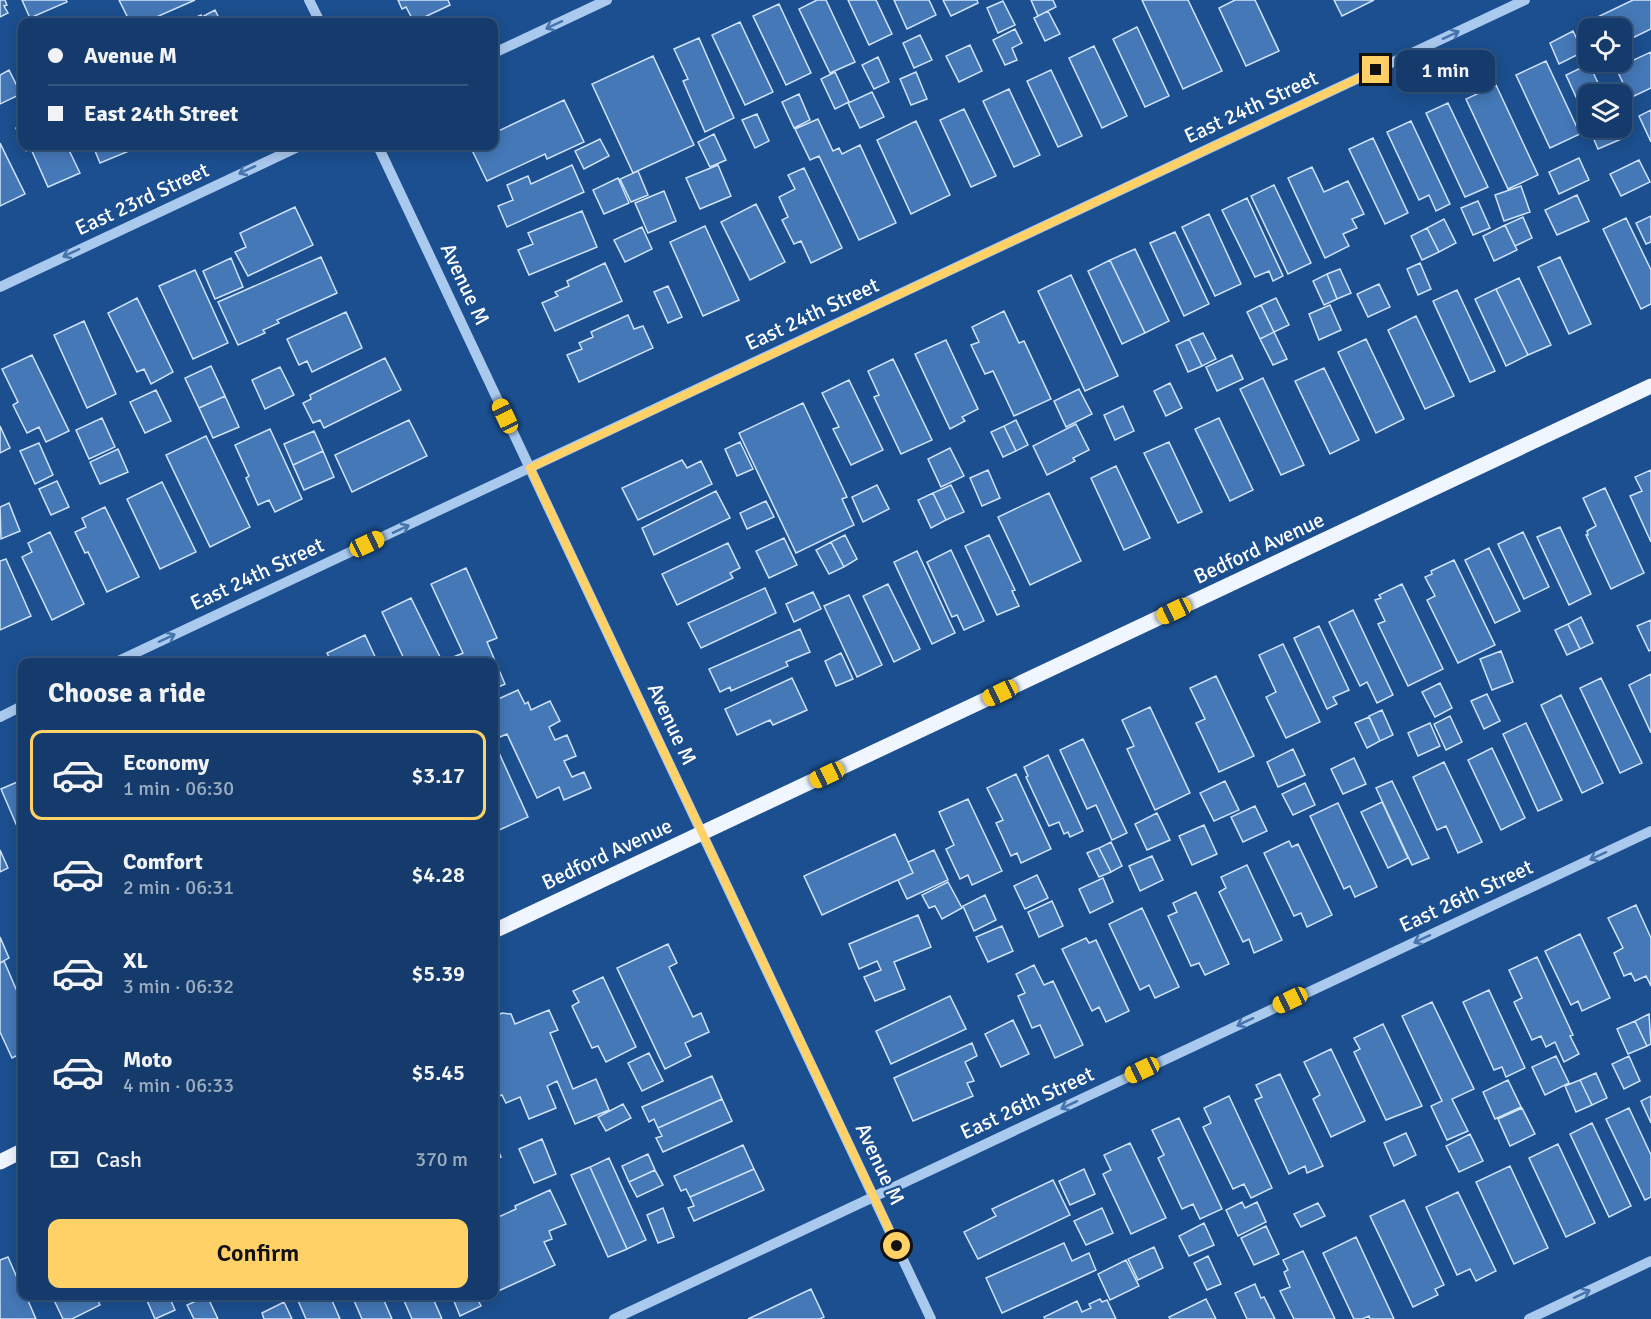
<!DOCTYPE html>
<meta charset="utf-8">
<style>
:root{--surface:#143b6b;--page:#214673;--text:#f1f3f6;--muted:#9dadc1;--line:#33557e;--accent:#ffd166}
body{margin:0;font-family:Signika,sans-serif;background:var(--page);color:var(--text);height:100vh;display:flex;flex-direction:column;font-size:22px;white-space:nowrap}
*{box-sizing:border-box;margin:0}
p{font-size:20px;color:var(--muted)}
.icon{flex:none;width:33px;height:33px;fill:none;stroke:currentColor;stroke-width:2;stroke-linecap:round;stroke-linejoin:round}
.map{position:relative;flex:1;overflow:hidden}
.side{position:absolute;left:18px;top:658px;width:480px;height:642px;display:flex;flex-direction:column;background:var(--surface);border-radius:12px;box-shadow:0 3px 15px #0003,0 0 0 2px var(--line)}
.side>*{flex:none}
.top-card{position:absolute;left:18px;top:18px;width:480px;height:132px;border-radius:12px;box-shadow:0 3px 15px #0003,0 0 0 2px var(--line);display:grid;align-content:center;height:132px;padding:0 30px;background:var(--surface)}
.fabs{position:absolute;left:1578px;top:18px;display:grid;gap:12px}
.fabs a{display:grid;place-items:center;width:54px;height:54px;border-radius:12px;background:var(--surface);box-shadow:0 3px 15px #0003,0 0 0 2px var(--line);font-size:30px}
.end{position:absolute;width:27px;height:27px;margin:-14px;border:8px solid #ffd166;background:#111;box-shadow:0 0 0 3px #111}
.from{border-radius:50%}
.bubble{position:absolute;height:42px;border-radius:12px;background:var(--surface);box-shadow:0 3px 15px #0003,0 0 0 2px var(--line);font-size:20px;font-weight:600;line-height:42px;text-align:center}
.car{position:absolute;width:18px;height:36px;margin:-18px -9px;border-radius:8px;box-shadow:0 0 4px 2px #0007;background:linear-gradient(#f5c518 24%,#345 0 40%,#f5c518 0 76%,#345 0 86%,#f5c518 0)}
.top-card b{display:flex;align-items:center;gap:21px;height:57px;font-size:22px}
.top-card b+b{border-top:2px solid var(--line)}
.top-card i{width:15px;height:15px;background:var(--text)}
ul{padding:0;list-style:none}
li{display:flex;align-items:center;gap:18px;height:90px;margin:0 12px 9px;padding:0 18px;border:3px solid transparent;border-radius:12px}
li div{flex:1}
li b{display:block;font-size:22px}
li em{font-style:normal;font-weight:600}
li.on{border-color:var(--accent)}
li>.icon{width:54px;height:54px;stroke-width:1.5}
h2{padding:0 30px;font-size:27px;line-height:72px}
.pay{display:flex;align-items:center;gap:15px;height:66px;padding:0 30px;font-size:22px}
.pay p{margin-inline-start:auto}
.primary-button{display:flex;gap:12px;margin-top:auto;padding:12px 30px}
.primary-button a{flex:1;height:69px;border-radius:12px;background:var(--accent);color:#111;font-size:24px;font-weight:600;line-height:69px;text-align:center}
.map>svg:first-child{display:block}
.building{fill:#4478b7;stroke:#cfe3fa;stroke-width:1.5}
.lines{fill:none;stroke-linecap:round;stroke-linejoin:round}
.minor{stroke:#a9c9ee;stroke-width:10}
.major{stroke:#f0f6ff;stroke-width:15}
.oneway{stroke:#4674ac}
.route{stroke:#ffd166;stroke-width:8}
.labels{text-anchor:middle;stroke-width:4.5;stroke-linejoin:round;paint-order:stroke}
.street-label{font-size:21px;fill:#fff;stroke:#1b4f8f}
</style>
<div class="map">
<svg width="1651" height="1319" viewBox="0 0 1651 1319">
<rect width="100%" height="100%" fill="#1b4f8f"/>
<path class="building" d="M0,0h5l2,5 -3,1 4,7 -8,4z
M22,0h44l1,2 -37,16z
M119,0h76l-50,22h-15z
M398,0h50l2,5 -36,17 -8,-15 -4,2z
M817,0h9l29,62 -25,11 -31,-64z
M848,0h28l16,34 -23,11z
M894,0h35l7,15 -29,14z
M943,0h34l1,3 -27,13z
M1031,0h22l3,7 -18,9z
M1142,0h46l34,71 -39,18z
M1235,0h20l24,51 -33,15 -27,-58z
M1334,0h40l-32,16z
M1633,0h18v29l-29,14v-15h-30l-3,-7z
M1003,1l12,24 -17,8 -11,-25z
M779,4l32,69 -25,12 -33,-69z
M215,10l6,12h-35l15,-7 1,2z
M1048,11l12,23 -15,7 -11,-23z
M740,22l33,70 -28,13 -33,-70z
M1137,27l32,69 -24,11 -32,-68z
M1015,29l7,14 -10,5 5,12 -12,5 -12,-25z
M1573,31l10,21 -24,12 -9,-21z
M920,35l12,25 -18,8 -11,-25z
M699,38l35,80 -29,14 -22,-51 5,-2 -14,-30z
M970,45l12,26 -23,11 -13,-26z
M1094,46l33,70 -25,12 -33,-70z
M1651,52v36l-21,10 -14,-30z
M653,56l41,89 -61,28 -41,-89z
M878,57l11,25 -15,7 -12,-24z
M1546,61l34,73 -30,14 -34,-73z
M1589,64l12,25 -24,10 -11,-24z
M9,70l12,24 -21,10v-29z
M1051,70l31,66 -24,11 -31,-66z
M835,72l14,30 -14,7 -14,-30z
M916,72l11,27 -16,6 -11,-26z
M1496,85l42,90 -30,14 -42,-90z
M1009,89l31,66 -26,12 -31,-66z
M872,92l12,25 -24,11 -12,-25z
M799,94l11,26 -16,8 -12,-26z
M564,100l20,42 -37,17 -2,-5 -58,27 -17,-35h24v-13z
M1448,103l40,84 -23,10 -39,-84z
M964,109l32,67 -25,11 -31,-67z
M1651,110v32l-12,-26z
M757,114l12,27 -14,7 -13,-28z
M818,119l15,32 6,-3 3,6 18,-9 36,78 -37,17 -40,-84 -9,4 -15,-31z
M916,121l34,74 -39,19 -34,-74z
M1411,121l39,83 -14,7 -7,-16 -10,5 -32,-68z
M22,125v17l-6,-14z
M1622,126l4,11 -28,12 -9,-21z
M714,134l12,26 -16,7 -12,-25z
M1373,138l35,75 -23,11 -36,-75z
M600,139l9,17 -25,13 -9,-18z
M0,143l25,51 -25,12z
M24,146h43l13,27 -32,14 -17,-38 -5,2z
M93,146h39l2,3 -34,14z
M1579,158l10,22 -30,14 -10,-22z
M1639,160l11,22 -29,14 -11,-22z
M572,165l12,27 -77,35 -9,-21 15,-6 -6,-15 21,-9 3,8z
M718,165l13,31 -31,13 -14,-31z
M1312,167l12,25 24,-11 16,33 -12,5 5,9 -14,6 6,12 -24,12 -37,-80z
M804,168l38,80 -31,15 -10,-22 -7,3 -12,-24 6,-3 -9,-20 16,-8 -7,-14z
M638,171l10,24 -17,7 -11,-23z
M618,178l11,25 -25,11 -11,-24z
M1274,185l37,78 -23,11 -37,-78z
M1521,186l9,26 -26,9 -9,-26z
M664,191l12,30 -28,12 -13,-30z
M1577,195l12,26 -32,14 -12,-25z
M1247,198l36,78 -10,5 -4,-10 -14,6 -33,-67z
M1478,201l12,27 -17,7 -12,-27z
M756,204l29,58 -35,18 -29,-58z
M295,207l18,38 -65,31 -13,-24 11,-5 -6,-14z
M582,211l15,36 -68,28 -11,-25 15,-6 -5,-11z
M1209,214l32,70 -26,12 -33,-69z
M1651,216v26l-5,2 -10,-21z
M1523,217l9,21 -17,8 -10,-21z
M1626,218l25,52v34l-10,5 -38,-80z
M1444,219l12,24 -17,9 -12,-24z
M1505,225l12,25 -23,11 -11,-25z
M705,226l34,74 -36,16 -33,-74z
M642,227l10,22 -27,13 -11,-22z
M1427,228l12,24 -17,8 -11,-24z
M1175,232l34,72 -25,12 -34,-73z
M1135,249l34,72 -24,12 -35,-73z
M321,257l16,36 -60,27 2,3 -16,7 2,3 -27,12 -20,-43z
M1560,257l31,67 -22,10 -31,-67z
M231,258l12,29 -28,12 -12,-28z
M1110,260l35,73 -23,11 -34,-73z
M605,263l17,38 -67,30 -13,-28 16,-7 -3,-4 14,-6 -2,-5z
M1420,263l11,26 -13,6 -11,-26z
M1340,269l11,24 -14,6 -10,-25z
M195,270l33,73 -35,16 -34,-73z
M1327,274l10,25 -13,6 -11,-24z
M1071,275l47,101 -33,15 -47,-100z
M1519,278l32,67 -23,10 -32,-66z
M1379,284l11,23 -22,10 -11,-23z
M668,286l14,31 -14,6 -14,-31z
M1496,289l32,66 -22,11 -31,-67z
M1457,290l38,81 -25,11 -37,-81z
M137,298l36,74 -22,12 -7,-15 -7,3 -29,-59z
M1276,298l13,27 -15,7 -13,-27z
M1261,305l13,27 -14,7 -13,-27z
M1330,305l11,25 -22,10 -10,-26z
M1004,311l15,32 5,-2 27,58 -37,17 -21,-45 -8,3 -14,-29 8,-3 -7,-15z
M346,312l16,36 -50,24 -5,-11 -8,4 -12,-26z
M628,315l6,14 9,-3 10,22 -74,34 -12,-27 15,-6 -3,-6 14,-6 -2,-5z
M1416,316l38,80 -29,13 -37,-79z
M84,321l32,73 -29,14 -33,-73z
M1274,332l13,27 -14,6 -13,-26z
M1203,333l13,26 -14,7 -13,-27z
M1189,339l13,27 -14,6 -12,-27z
M1366,339l38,80 -28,14 -38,-81z
M946,340l32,69 -16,8 3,4 -15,8 -35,-75z
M32,355l37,76 -23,11 -7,-15 -12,6 -14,-28 5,-3 -16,-33z
M1232,355l11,24 -26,12 -11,-24z
M385,358l16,32 -77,38 -4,-8 -7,3 -10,-20 8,-4 -1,-4z
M893,359l39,81 -31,14 -27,-57 5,-2 -11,-24z
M211,366l14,30 -26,12 -14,-30z
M280,367l14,28 -29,14 -13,-29z
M1324,368l35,72 -29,14 -35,-73z
M1263,378l41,87 -23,10 -41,-86z
M849,380l34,70 -32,15 -18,-36 6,-2 -17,-34z
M1170,383l12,25 -16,8 -12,-25z
M1079,389l13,25 -26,13 -12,-26z
M156,390l15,31 -26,12 -15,-31z
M225,396l14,31 -26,11 -14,-30z
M803,403l44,94 -5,2 12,26 -58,28 -57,-120z
M1123,406l11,25 -19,9 -11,-25z
M102,418l13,29 -26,12 -13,-29z
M1219,418l34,72 -23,11 -35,-72z
M409,420l18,36 -75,36 -17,-37z
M1016,420l12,25 -12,6 -12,-25z
M1076,424l13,26 -16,8 2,3 -28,14 -14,-29z
M0,426l10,22 -10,5z
M1004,426l12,25 -13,6 -12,-25z
M270,429l32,70 -27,13 -6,-12 -11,5 -12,-27 3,-2 -14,-31z
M314,431l9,20 -30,14 -9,-21z
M206,436l44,91 -40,20 -44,-92z
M740,442l13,27 -16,7 -12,-27z
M1169,442l33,70 -24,11 -34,-70z
M39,443l14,32 -18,9 -15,-33z
M950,448l14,28 -23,11 -13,-28z
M118,449l10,23 -28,12 -10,-22z
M323,451l11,26 -30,13 -11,-25z
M682,460l5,8 14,-7 11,23 -74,36 -16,-32z
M1116,466l34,72 -26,12 -33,-72z
M988,470l12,28 -18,8 -12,-28z
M1651,470v72l-21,-46 12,-5 -7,-14z
M57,481l12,26 -18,8 -12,-26z
M162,482l34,70 -36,17 -33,-70z
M877,485l12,24 -26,13 -11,-25z
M951,485l13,27 -18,8 -13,-27z
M1605,488l39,85 -33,16 -25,-54h2l-1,-4 9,-5 -13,-28z
M716,491l14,27 -76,37 -12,-27z
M933,493l13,27 -15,8 -13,-28z
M1049,493l32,68 -51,24 -32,-68z
M766,501l8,16 -27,12 -7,-16z
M9,503l11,28 -19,8 -1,-32z
M105,507l34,70 -32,15 -19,-40 -3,1 -10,-21 11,-5 -4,-9z
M1560,527l31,67 -22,11 -32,-68z
M50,532l34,72 -32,16 -30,-63 10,-5 -4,-9z
M1523,532l26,55 -25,12 -26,-55z
M845,535l12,24 -13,8 -13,-25z
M989,535l26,55 -3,1 7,15 -22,9 -32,-69z
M784,538l13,27 -28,13 -13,-27z
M831,542l13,25 -15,7 -13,-24z
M728,543l12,25 -10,5 3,5 -56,27 -15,-31z
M1489,548l31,63 -25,12 -30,-63z
M951,550l33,71 -20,9 -7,-15 -5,2 -25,-55z
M917,551l38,82 -23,11 -38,-82z
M6,559l25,57 -31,14v-69z
M1454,560l41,85 -37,18 -31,-63 8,-4 -10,-19 7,-3 -1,-3z
M466,568l31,70 -10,4 18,42 -11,5v-26h-41l-2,-5 12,-5 -32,-69z
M888,584l32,65 -26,13 -31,-66z
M1402,584l41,85 -35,17 -30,-62 7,-3 -10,-21 6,-2 -2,-3z
M765,588l11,25 -75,35 -13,-25z
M813,592l8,17 -27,13 -8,-18z
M849,595l33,70 -25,12 -33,-71z
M411,598l32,65h-37l-24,-51z
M1353,610l40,85 -16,8 -10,-21 -7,4 -31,-64z
M1581,617l12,26 -13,6 -12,-25z
M1651,620v30l-2,1 -12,-25z
M1568,624l12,25 -13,6 -12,-25z
M1319,626l30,64 -16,7 4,7 -10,5 -33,-71z
M800,629l10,23 -24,10 2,4 -57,25 -1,-4 -10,5 -11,-23z
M365,635l13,28h-46l-5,-10z
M1283,644l37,78 -34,16 -20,-41 10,-5 -17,-37z
M1501,651l12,31 -21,8 -12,-31z
M841,653l12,26 -17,7 -11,-25z
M1651,674v59l-22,-48z
M1216,676l38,80 -35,16 -23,-49 9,-4 -15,-31z
M792,678l15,32 -34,15 -3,-5 -33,15 -12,-26z
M1601,678l41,85 -22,10 -40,-85z
M1440,683l12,25 -17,9 -13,-25z
M518,690l7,14 3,-2 3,8 19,-9 10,20 -11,6 6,13 12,-5 9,21 -12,5 8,16 12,-5 7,16 -27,12 -5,-13 -22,11 -30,-64 -7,3 -6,-15v-21z
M1487,694l13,27 -16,8 -13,-28z
M1561,695l42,88 -21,10 -41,-88z
M1150,707l40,86 -35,17 -28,-61 7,-3 -12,-26z
M1382,710l11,25 -13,6 -11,-25z
M1450,716l12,26 -16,8 -12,-26z
M1369,717l11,24 -13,7 -12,-25z
M1430,723l10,23 -22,10 -10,-23z
M1526,723l36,77 -24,11 -35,-77z
M1083,739l44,94 -15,7 -16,-35 -9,4 -27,-59z
M495,744l33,73 -31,14 -3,-7z
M1492,748l33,70 -24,12 -33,-70z
M1293,749l12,26 -27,12 -11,-25z
M1048,755l35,76 -13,6 -2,-5 -4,2 -5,-12 -10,4 -23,-49 2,-1 -4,-9z
M1354,758l12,26 -23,10 -12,-25z
M1444,762l38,80 -24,11 -12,-27 -9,4 -24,-53z
M1016,774l35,75 -30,14 -4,-10 -6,3 -15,-33 7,-3 -16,-32z
M22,780v58l-21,-49z
M1225,781l14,29 -25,11 -14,-28z
M1392,781l37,77 -17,7 -36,-77z
M1305,783l10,22 -22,10 -11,-21z
M968,799l34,72 -30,14 -4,-10 -8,4 -14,-30 8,-4 -15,-33z
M1382,802l26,56 -20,10 -27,-56z
M1338,803l39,84 -22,10 -5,-11 -6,3 -34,-73z
M1255,806l12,25 -24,11 -12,-25z
M1157,813l13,27 -23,10 -12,-26z
M1204,825l13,29 -25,11 -13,-29z
M895,834l18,39 -91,42 -18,-39z
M1289,841l3,6 6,-3 34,71 -25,12 -6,-14 -7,3 -30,-63z
M1111,842l11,24 -11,6 -12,-24z
M1099,848l12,24 -12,5 -12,-24z
M0,850l8,18 -8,4z
M934,850l14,30 -41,19 -9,-19 15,-7 -5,-11z
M1152,856l11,24 -23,11 -11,-25z
M1247,865l35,75 -28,13 -5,-14 -6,3 -24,-50 7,-4 -5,-11z
M1037,875l11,23 -23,11 -11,-23z
M1103,878l10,24 -23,11 -11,-24z
M948,882l14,26 -20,11 -7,-13 -6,2 -7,-13z
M1196,892l33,72 -24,11 -6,-12 -8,3 -23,-50 9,-4 -4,-9z
M985,895l11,25 -22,11 -11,-25z
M1052,901l11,25 -24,11 -11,-25z
M1636,905l15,33v48l-5,-10 -11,5 -4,-8 -7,3 -10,-23 9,-5 -15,-30z
M1142,908l37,79 -24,11 -6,-13 -9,5 -31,-66z
M918,915l13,32 -37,15 11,27 -30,12 -11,-24 17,-7 -4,-9 -18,8 -10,-25z
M1002,926l11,25 -25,11 -12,-25z
M1580,934l30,64 -28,13 -4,-10 -7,4 -26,-54z
M0,937l9,21 -9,5z
M1086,938l3,5 7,-3 33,71 -23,11 -7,-15 -7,4 -30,-62z
M668,944l9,19 -8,4 24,50 8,-4 8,19 -24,11 6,13 -26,13 -48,-101z
M1537,957l36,78 -3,1 9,18 -15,8 -9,-20 -9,5 -5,-11 -9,4 -18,-38 8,-4 -13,-28z
M4,961l18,42v50l-10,5 -12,-26v-69z
M1034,965l10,20 9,-4 30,64 -28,13 -15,-33 -8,3 -14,-32 7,-3 -9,-19z
M603,977l33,70 -30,15 -8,-16 -6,2 -20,-42 7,-4 -6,-11z
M1489,990l36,78 -19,9 -4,-10 -8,3 -31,-68z
M950,996l16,33 -75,35 -15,-33z
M1432,1002l42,87 -22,10 16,32 -21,9 -16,-34 11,-5 -40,-85z
M549,1010l9,20 -8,3 23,56 23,-10 13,31 -34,14 -18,-43 -10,5 9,22 -27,11 -9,-22 -14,6 -4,-8 -8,3v-81l8,-4 9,1 4,10z
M1649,1014l2,30 -4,2 -12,-25z
M1013,1020l16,34 -28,13 -16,-33z
M1635,1021l12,25 -19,8 -11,-25z
M1383,1024l39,82 -36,14 -32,-68 6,-3 -6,-11z
M972,1043l5,13 -12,6 9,19 -7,2 6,13 -60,25 -19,-43z
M1331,1049l34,72 -34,16 -18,-38 7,-4 -16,-33z
M649,1053l14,28 -21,10 -14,-28z
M1556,1056l13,27 -24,12 -13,-28z
M1629,1056l11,25 -16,8 -12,-25z
M1596,1073l11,25 -15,7 -12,-25z
M1280,1074l43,92 -16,7 -2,-7 -16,8 -34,-74 7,-3 -6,-12z
M712,1076l10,23 -64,29 -4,-9 -5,3 -7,-15z
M1508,1080l13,27 -26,12 -12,-27z
M1580,1080l12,25 -16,7 -11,-26z
M1229,1096l43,92 -21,10 -7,-14 -11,5 -30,-62 8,-4 -7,-15z
M1651,1096v27l-10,-22z
M722,1099l10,22 -69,31 -7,-14 6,-2 -4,-8z
M623,1104l8,14 -25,13 -8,-14z
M1522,1108l13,26 -25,12 -12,-27z
M1629,1108l22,47v42l-6,3 -39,-81z
M1179,1118l43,91 -22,10 -7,-15 -11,5 -24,-51 6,-3 -12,-25z
M1592,1123l39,83 -22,11 -39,-83z
M1406,1133l10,22 -22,11 -10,-23z
M1470,1134l13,27 -24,11 -13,-26z
M542,1139l14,35 -22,9 -15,-34z
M494,1140l7,17 -7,3z
M1130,1143l36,75 -35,16 -28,-60 8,-4 -7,-15z
M1558,1144l37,79 -29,14 -37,-79z
M743,1145l11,24 -64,28 -4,-8 -5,2 -7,-15z
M648,1154l7,16 -26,12 -7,-16z
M609,1158l37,82 -19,9 -37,-82z
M1510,1166l38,82 -34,16 -38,-82z
M590,1167l37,82 -19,8 -37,-82z
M754,1169l10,21 -70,31 -6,-13 6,-2 -4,-9z
M1084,1169l11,25 -25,11 -11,-24z
M655,1170l8,15 -26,12 -8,-15z
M1053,1180l17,35 -92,44 -14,-27 32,-16 -4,-7z
M550,1190l16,34 -17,7 3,8 -8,3 11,23 -61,28v-59l4,-2 -4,-13 22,-10 -1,-3z
M1458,1192l38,79 -20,10 -6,-12 -13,6 -31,-68z
M1404,1200l40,85 -9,4 3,6 -25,12 -43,-91z
M1242,1202l3,6 12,-6 9,20 -28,14 -12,-26z
M1318,1203l7,13 -24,11 -7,-13z
M663,1208l11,29 -16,6 -11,-28z
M1102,1208l11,25 -27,12 -12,-24z
M1204,1223l10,22 -25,11 -10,-20z
M1266,1226l13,28 -25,11 -13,-27z
M1356,1237l38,82h-24l-1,-3 -7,3h-8l-31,-66z
M1064,1243l8,18 17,-8 7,17 -94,43 -16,-35z
M1154,1247l9,21 -25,12 -10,-21z
M1303,1251l32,68h-41l-14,-28 10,-4 -6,-15 4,-2 -5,-10z
M1208,1256l13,28 -14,6 -13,-27z
M8,1257l14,32v7h4l10,23h-36v-59z
M1126,1260l13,26 -29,14 -12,-26z
M1255,1284l6,14 3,-1 11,22h-28l-12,-26z
M811,1289l13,28 -4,2h-72z
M52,1296h44l4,9 -28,14h-9z
M145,1296h24l6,14 -20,9z
M207,1296l11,23h-24l-7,-14z
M296,1296h34l10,23h-34z
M352,1296h30l10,23h-30z
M402,1296h30l10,23h-30z
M452,1296h24l5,10 -21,10z
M1100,1299l2,3 5,-2 9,19h-71l-1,-2 33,-16 5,11 9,-4 -2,-4z
M1206,1299l10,20h-46l-1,-2z
M284,1302l8,17h-28l-2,-6z"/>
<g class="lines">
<path class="minor" d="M309,0l11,22
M494,53l113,-53
M378,146l553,1173
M0,287l300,-141
M114,663l1411,-663
M0,717l22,-11
M614,1319l1037,-488
M1529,1319l122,-58"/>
<path class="major" d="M494,931l1157,-545
M0,1162l22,-11"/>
</g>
<defs><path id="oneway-shaft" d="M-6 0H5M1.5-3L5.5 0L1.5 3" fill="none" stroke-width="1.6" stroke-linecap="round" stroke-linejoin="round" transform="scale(1.5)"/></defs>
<g class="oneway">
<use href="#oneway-shaft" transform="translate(554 25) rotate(155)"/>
<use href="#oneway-shaft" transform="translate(1451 35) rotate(-25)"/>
<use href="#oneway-shaft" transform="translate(247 170) rotate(155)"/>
<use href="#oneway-shaft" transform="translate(71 253) rotate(155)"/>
<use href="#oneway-shaft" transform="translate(401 529) rotate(-25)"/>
<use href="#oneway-shaft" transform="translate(167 638) rotate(-25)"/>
<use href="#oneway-shaft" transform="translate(1598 856) rotate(155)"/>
<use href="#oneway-shaft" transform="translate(1422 939) rotate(155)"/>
<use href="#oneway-shaft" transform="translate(1245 1022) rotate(155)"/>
<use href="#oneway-shaft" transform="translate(1069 1105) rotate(155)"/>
<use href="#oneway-shaft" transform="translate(1582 1294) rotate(-25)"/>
</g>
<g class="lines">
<path class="route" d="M897,1246l-367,-778 846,-398"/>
</g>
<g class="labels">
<g class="street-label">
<text transform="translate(1251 107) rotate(-25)" y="7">East 24th Street</text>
<text transform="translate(142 199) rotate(-25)" y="7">East 23rd Street</text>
<text transform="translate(465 284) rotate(65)" y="7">Avenue M</text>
<text transform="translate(812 314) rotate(-25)" y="7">East 24th Street</text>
<text transform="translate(1259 548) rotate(-25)" y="7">Bedford Avenue</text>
<text transform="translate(257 574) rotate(-25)" y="7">East 24th Street</text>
<text transform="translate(672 724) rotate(65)" y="7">Avenue M</text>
<text transform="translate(607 854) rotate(-25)" y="7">Bedford Avenue</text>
<text transform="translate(1466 896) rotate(-25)" y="7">East 26th Street</text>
<text transform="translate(1027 1103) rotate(-25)" y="7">East 26th Street</text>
<text transform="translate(880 1164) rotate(65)" y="7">Avenue M</text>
</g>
</g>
</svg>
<div class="fabs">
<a><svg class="icon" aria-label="locate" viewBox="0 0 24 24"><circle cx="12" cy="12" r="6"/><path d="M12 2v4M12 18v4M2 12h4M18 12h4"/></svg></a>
<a><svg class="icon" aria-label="layers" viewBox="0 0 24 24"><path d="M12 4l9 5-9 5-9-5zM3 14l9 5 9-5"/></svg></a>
</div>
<i class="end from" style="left:897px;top:1246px"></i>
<i class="end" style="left:1376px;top:70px"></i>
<div class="bubble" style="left:1396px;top:50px;width:99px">1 min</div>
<i class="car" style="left:505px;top:416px;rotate:335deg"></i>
<i class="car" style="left:367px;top:544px;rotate:65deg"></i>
<i class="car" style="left:1174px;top:611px;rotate:245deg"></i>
<i class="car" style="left:1000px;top:693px;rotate:245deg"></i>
<i class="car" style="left:827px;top:775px;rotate:245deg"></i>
<i class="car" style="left:1290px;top:1000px;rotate:245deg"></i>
<i class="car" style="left:1142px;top:1070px;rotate:245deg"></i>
<div class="top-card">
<b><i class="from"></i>Avenue M</b>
<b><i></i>East 24th Street</b>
</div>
<section class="side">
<h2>Choose a ride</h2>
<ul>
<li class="on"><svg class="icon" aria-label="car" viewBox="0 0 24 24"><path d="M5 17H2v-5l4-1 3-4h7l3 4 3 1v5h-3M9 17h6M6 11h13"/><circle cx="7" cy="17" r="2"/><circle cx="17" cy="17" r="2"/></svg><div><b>Economy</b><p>1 min · 06:30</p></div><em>$3.17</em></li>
<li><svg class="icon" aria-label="car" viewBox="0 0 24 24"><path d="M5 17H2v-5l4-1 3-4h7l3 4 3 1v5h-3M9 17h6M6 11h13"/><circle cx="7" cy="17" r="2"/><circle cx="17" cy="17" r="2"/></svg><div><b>Comfort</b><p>2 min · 06:31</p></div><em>$4.28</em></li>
<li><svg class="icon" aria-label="car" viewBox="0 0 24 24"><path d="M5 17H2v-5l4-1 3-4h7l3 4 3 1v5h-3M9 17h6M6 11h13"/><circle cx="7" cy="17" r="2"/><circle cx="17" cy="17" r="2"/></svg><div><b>XL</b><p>3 min · 06:32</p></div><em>$5.39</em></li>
<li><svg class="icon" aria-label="car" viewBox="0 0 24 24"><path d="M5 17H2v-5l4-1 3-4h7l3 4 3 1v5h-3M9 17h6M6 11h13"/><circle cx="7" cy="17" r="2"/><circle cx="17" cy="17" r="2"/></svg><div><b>Moto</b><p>4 min · 06:33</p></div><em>$5.45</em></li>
</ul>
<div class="pay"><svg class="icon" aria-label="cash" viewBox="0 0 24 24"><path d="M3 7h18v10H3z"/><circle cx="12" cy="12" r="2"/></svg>Cash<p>370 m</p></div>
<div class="primary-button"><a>Confirm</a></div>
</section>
</div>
